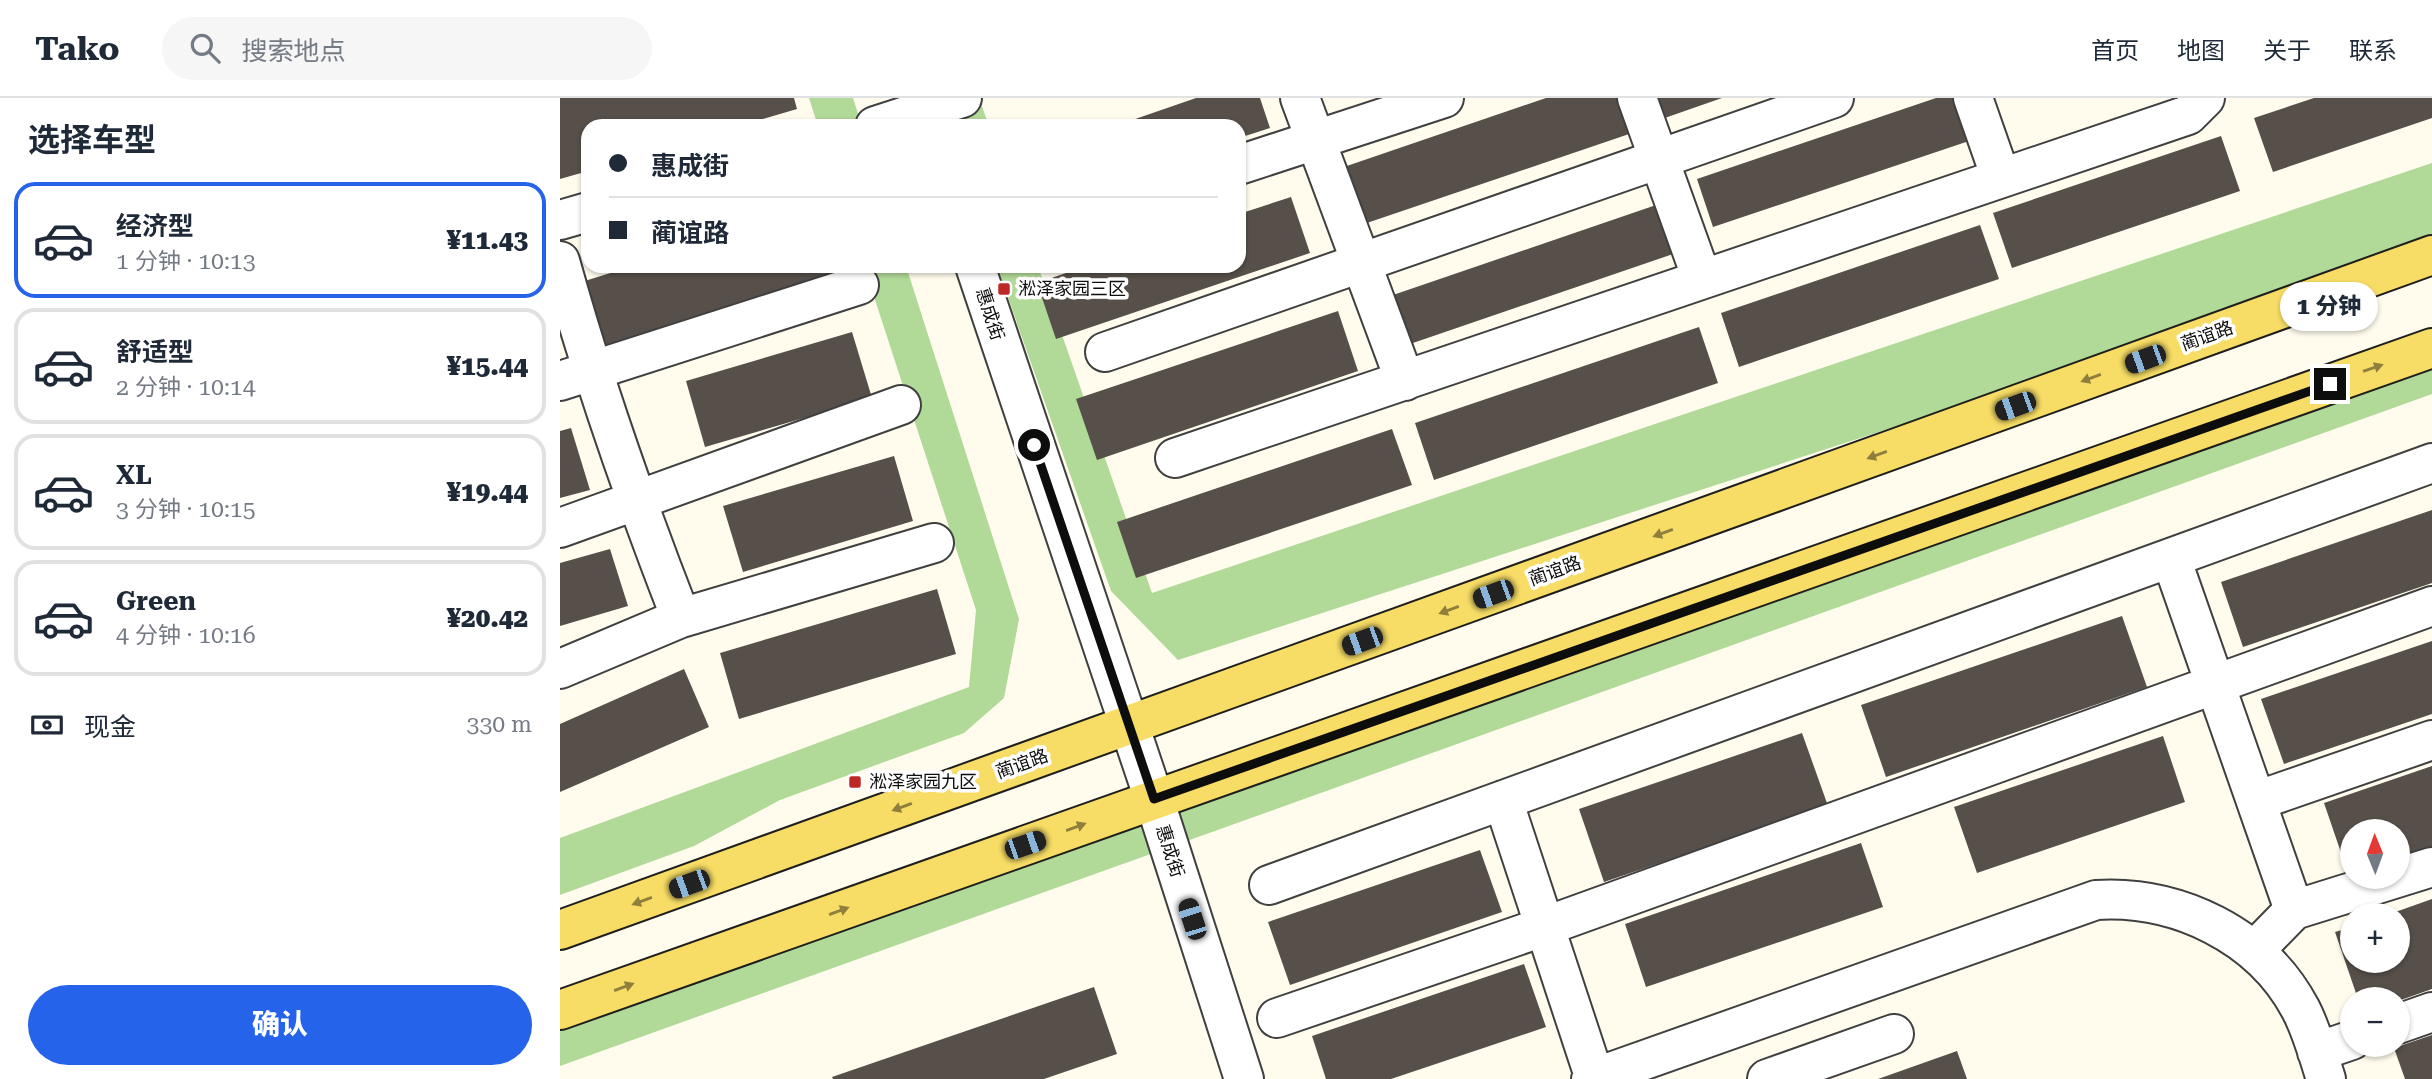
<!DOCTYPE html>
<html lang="zh">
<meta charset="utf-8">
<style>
:root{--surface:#fff;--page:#f6f6f7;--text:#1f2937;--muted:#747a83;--line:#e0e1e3;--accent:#2563eb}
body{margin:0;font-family:"Roboto Serif","Noto Sans SC",serif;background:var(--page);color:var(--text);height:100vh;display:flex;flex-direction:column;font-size:26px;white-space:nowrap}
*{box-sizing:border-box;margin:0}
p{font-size:23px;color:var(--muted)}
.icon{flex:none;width:38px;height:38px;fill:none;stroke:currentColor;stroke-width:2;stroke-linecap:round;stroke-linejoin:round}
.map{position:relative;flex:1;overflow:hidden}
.drawer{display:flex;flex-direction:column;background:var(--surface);width:560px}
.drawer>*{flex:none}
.banner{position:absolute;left:21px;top:21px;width:665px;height:154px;border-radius:21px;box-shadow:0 2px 5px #0004;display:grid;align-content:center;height:154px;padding:0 28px;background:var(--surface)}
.needle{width:46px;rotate:359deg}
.controls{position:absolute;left:1780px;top:721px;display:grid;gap:14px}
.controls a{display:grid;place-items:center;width:70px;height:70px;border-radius:50%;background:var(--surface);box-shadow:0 2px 5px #0004;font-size:35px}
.end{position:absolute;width:32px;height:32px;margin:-16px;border:9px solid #0d0d0d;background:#fff;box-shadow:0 0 0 4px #fff}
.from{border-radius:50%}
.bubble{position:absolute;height:49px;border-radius:24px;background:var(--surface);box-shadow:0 2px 5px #0004;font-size:23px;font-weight:800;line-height:49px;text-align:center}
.car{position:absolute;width:21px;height:42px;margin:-21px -10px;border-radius:9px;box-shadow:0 0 5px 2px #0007;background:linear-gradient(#222 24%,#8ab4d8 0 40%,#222 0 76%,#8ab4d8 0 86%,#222 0)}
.banner b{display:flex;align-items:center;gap:24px;height:66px;font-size:26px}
.banner b+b{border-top:2px solid var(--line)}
.banner i{width:18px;height:18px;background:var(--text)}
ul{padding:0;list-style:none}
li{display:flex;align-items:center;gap:21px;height:116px;margin:0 14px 10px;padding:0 14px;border:4px solid var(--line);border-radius:21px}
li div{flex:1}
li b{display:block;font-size:26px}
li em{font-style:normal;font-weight:800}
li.active{border-color:var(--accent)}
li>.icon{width:63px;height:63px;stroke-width:1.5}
h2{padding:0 28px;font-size:32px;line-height:84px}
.pay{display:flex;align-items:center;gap:18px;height:77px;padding:0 28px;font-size:26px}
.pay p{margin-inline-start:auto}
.button{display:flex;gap:14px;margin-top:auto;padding:14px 28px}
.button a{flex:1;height:80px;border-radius:42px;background:var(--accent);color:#fff;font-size:28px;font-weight:800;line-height:80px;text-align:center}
header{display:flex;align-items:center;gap:42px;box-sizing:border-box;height:98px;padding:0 35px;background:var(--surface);border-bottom:2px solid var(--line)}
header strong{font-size:33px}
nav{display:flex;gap:38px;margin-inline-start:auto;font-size:24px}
.search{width:490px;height:63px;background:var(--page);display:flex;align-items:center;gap:18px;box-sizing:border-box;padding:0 24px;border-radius:38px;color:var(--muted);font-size:26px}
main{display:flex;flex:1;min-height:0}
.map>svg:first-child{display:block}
.forest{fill:#b1d997}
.building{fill:#564f4a}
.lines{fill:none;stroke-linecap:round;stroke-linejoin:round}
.minor-casing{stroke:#404040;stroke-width:42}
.major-casing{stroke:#1e1e1e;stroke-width:42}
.minor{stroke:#fff;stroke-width:38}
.major{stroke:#f7dd65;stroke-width:38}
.oneway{fill:#8e7f3d}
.route{stroke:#0d0d0d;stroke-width:9}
.poi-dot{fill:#bc2926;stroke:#fff;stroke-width:2.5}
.labels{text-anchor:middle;stroke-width:7;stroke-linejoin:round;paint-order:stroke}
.poi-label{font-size:18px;fill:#0d0d0d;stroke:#fff;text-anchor:start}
.street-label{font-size:18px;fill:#0d0d0d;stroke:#fff}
</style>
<header>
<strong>Tako</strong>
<div class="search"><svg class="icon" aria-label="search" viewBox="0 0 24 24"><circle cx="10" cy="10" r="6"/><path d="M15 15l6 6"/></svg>搜索地点</div>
<nav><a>首页</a><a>地图</a><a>关于</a><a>联系</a></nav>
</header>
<main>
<section class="drawer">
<h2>选择车型</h2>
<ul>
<li class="active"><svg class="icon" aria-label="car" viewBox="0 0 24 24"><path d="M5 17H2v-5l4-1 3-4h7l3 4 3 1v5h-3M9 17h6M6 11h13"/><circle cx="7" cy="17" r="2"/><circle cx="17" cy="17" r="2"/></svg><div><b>经济型</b><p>1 分钟 · 10:13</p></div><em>¥11.43</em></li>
<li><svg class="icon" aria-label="car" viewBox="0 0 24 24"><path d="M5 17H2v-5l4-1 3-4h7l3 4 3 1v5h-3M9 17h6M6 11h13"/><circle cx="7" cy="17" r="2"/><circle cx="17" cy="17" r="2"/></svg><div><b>舒适型</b><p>2 分钟 · 10:14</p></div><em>¥15.44</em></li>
<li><svg class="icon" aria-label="car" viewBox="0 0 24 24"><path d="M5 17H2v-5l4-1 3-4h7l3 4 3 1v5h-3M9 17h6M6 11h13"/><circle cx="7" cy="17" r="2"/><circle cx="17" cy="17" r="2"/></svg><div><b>XL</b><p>3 分钟 · 10:15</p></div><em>¥19.44</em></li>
<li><svg class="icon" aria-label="car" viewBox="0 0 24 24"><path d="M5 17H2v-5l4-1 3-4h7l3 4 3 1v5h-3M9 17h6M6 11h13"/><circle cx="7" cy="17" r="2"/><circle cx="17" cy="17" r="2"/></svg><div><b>Green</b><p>4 分钟 · 10:16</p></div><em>¥20.42</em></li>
</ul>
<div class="pay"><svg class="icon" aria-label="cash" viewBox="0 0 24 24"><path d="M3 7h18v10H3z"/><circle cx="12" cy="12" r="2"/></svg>现金<p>330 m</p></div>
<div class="button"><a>确认</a></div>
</section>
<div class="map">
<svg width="1872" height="981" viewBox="0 0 1872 981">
<rect width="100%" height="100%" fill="#fffcee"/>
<path class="forest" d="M249,0h44l9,28h-44z
M379,0h40l10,28h-40z
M1872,65v89l-1254,408 -67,-69 -114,-325h41l114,327z
M304,168h42l113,353 -15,79 -40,35 -184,67 -86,46 -134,49v-57l409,-151 7,-77z
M1872,245v51l-1872,672v-68z"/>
<path class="building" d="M0,0h234l3,11 -58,17h-151v45l-28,8z
M636,0h64l10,30 -31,10v-12h-124z
M986,0h77l12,34 -277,94 -20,-57z
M1092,0h70l-63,22z
M1376,0h18l15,43 -256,86 -16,-48z
M1754,0h118v20l-159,54 -19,-54z
M1661,38l19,55 -228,77 -19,-55z
M731,99l19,56 -254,86 -19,-56 49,-17h153v-52z
M1099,106l17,49 -266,91 -17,-49z
M1420,127l19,54 -260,88 -18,-54z
M73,168h205l4,15 -246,73 -21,-70z
M778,213l20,60 -261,89 -21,-61z
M1139,229l19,56 -284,97 -19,-57z
M292,234l20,66 -167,49 -19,-66z
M11,330l19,62 -30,8v-67z
M832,331l20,56 -276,93 -19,-56z
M334,358l19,65 -170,51 -20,-66z
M1872,412v73l-189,64 -22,-65z
M50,451l18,57 -68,20v-63z
M377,491l19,65 -217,65 -19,-66z
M1562,518l25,71 -261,90 -25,-72z
M1872,543v73l-148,50 -23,-65z
M124,571l25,58 -149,65v-68z
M1242,635l26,73 -224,76 -25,-73z
M1603,638l22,66 -208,71 -23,-66z
M1872,668v82l-34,12v-29h-46v44l-3,1 -25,-73z
M1301,745l22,64 -237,80 -21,-63z
M920,752l22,62 -212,73 -22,-63z
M1872,801v90l-34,12 -40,-2 -23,-67 17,-5v34h46v-46h-11z
M964,866l22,63 -155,52h-65l-14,-43z
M534,889l23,67 -73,25h-211l-1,-2z
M1872,937v44h-27l-11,-31z
M1397,953l10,28h-89z"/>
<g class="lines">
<defs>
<path id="minor" d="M740,0l105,283
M1077,0l65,181
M1413,0l28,80
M315,28l87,-28
M679,67l205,-67
M0,122l28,-8
M0,163c34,122 75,239 121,357
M415,168l179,533 90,280
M545,254l729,-254
M0,283l299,-96
M615,360l1013,-343 17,-17
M0,430l341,-123
M1611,460l123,352 -40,41
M0,571l121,-51 253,-75
M943,702l92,279
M1696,703l176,-61
M709,787l1163,-422
M1734,812l138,-43
M717,920l269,-92 886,-320
M1838,926l34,-12
M1757,954l35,-12
M1031,981l505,-179c81,-5 165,35 204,108 12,22 18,47 26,71
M1207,981l127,-45"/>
<path id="major" d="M0,832l1872,-675
M0,912l1872,-662"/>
</defs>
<use href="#minor" class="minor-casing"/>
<use href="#major" class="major-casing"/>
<use href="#minor" class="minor"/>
<use href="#major" class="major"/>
</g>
<defs><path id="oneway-solid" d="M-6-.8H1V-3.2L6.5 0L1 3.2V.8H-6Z" transform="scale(1.75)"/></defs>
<g class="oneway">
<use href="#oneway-solid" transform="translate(1813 270) rotate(-19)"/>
<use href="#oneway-solid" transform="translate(1531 280) rotate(160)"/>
<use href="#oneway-solid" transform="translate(1317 357) rotate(160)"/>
<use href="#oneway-solid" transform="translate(1103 435) rotate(160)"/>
<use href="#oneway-solid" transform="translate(889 512) rotate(160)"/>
<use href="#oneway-solid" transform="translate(342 709) rotate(160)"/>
<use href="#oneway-solid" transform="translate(516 729) rotate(-20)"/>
<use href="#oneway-solid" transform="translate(82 803) rotate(160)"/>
<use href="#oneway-solid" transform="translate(279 813) rotate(-20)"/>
<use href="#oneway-solid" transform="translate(64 889) rotate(-20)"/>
</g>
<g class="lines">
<path class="route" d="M474,347l120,354 1176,-415"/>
</g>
<g class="poi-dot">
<rect x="437" y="184" width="14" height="14" rx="3.5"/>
<rect x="288" y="677" width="14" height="14" rx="3.5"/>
</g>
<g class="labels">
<g class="poi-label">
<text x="458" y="197">淞泽家园三区</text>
<text x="309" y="690">淞泽家园九区</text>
</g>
<g class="street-label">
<text transform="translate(430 216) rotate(72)" y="6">惠成街</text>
<text transform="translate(1647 238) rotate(-20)" y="6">蔺谊路</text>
<text transform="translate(995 473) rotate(-20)" y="6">蔺谊路</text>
<text transform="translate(462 666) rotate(-20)" y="6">蔺谊路</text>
<text transform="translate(610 753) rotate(72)" y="6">惠成街</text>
</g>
</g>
</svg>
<div class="controls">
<a><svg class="needle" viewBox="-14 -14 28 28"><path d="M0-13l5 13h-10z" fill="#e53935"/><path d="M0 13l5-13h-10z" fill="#747a83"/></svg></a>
<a>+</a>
<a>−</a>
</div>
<i class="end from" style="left:474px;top:347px"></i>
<i class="end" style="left:1770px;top:286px"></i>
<div class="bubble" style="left:1720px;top:184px;width:98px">1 分钟</div>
<i class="car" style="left:1585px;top:261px;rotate:250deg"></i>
<i class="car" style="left:1455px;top:308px;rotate:250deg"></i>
<i class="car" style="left:933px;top:496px;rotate:250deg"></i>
<i class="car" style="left:802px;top:543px;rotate:250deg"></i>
<i class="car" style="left:465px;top:747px;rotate:71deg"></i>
<i class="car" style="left:129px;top:786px;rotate:250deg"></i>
<i class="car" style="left:632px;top:821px;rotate:342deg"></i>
<div class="banner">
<b><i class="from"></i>惠成街</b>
<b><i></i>蔺谊路</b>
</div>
</div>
</main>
